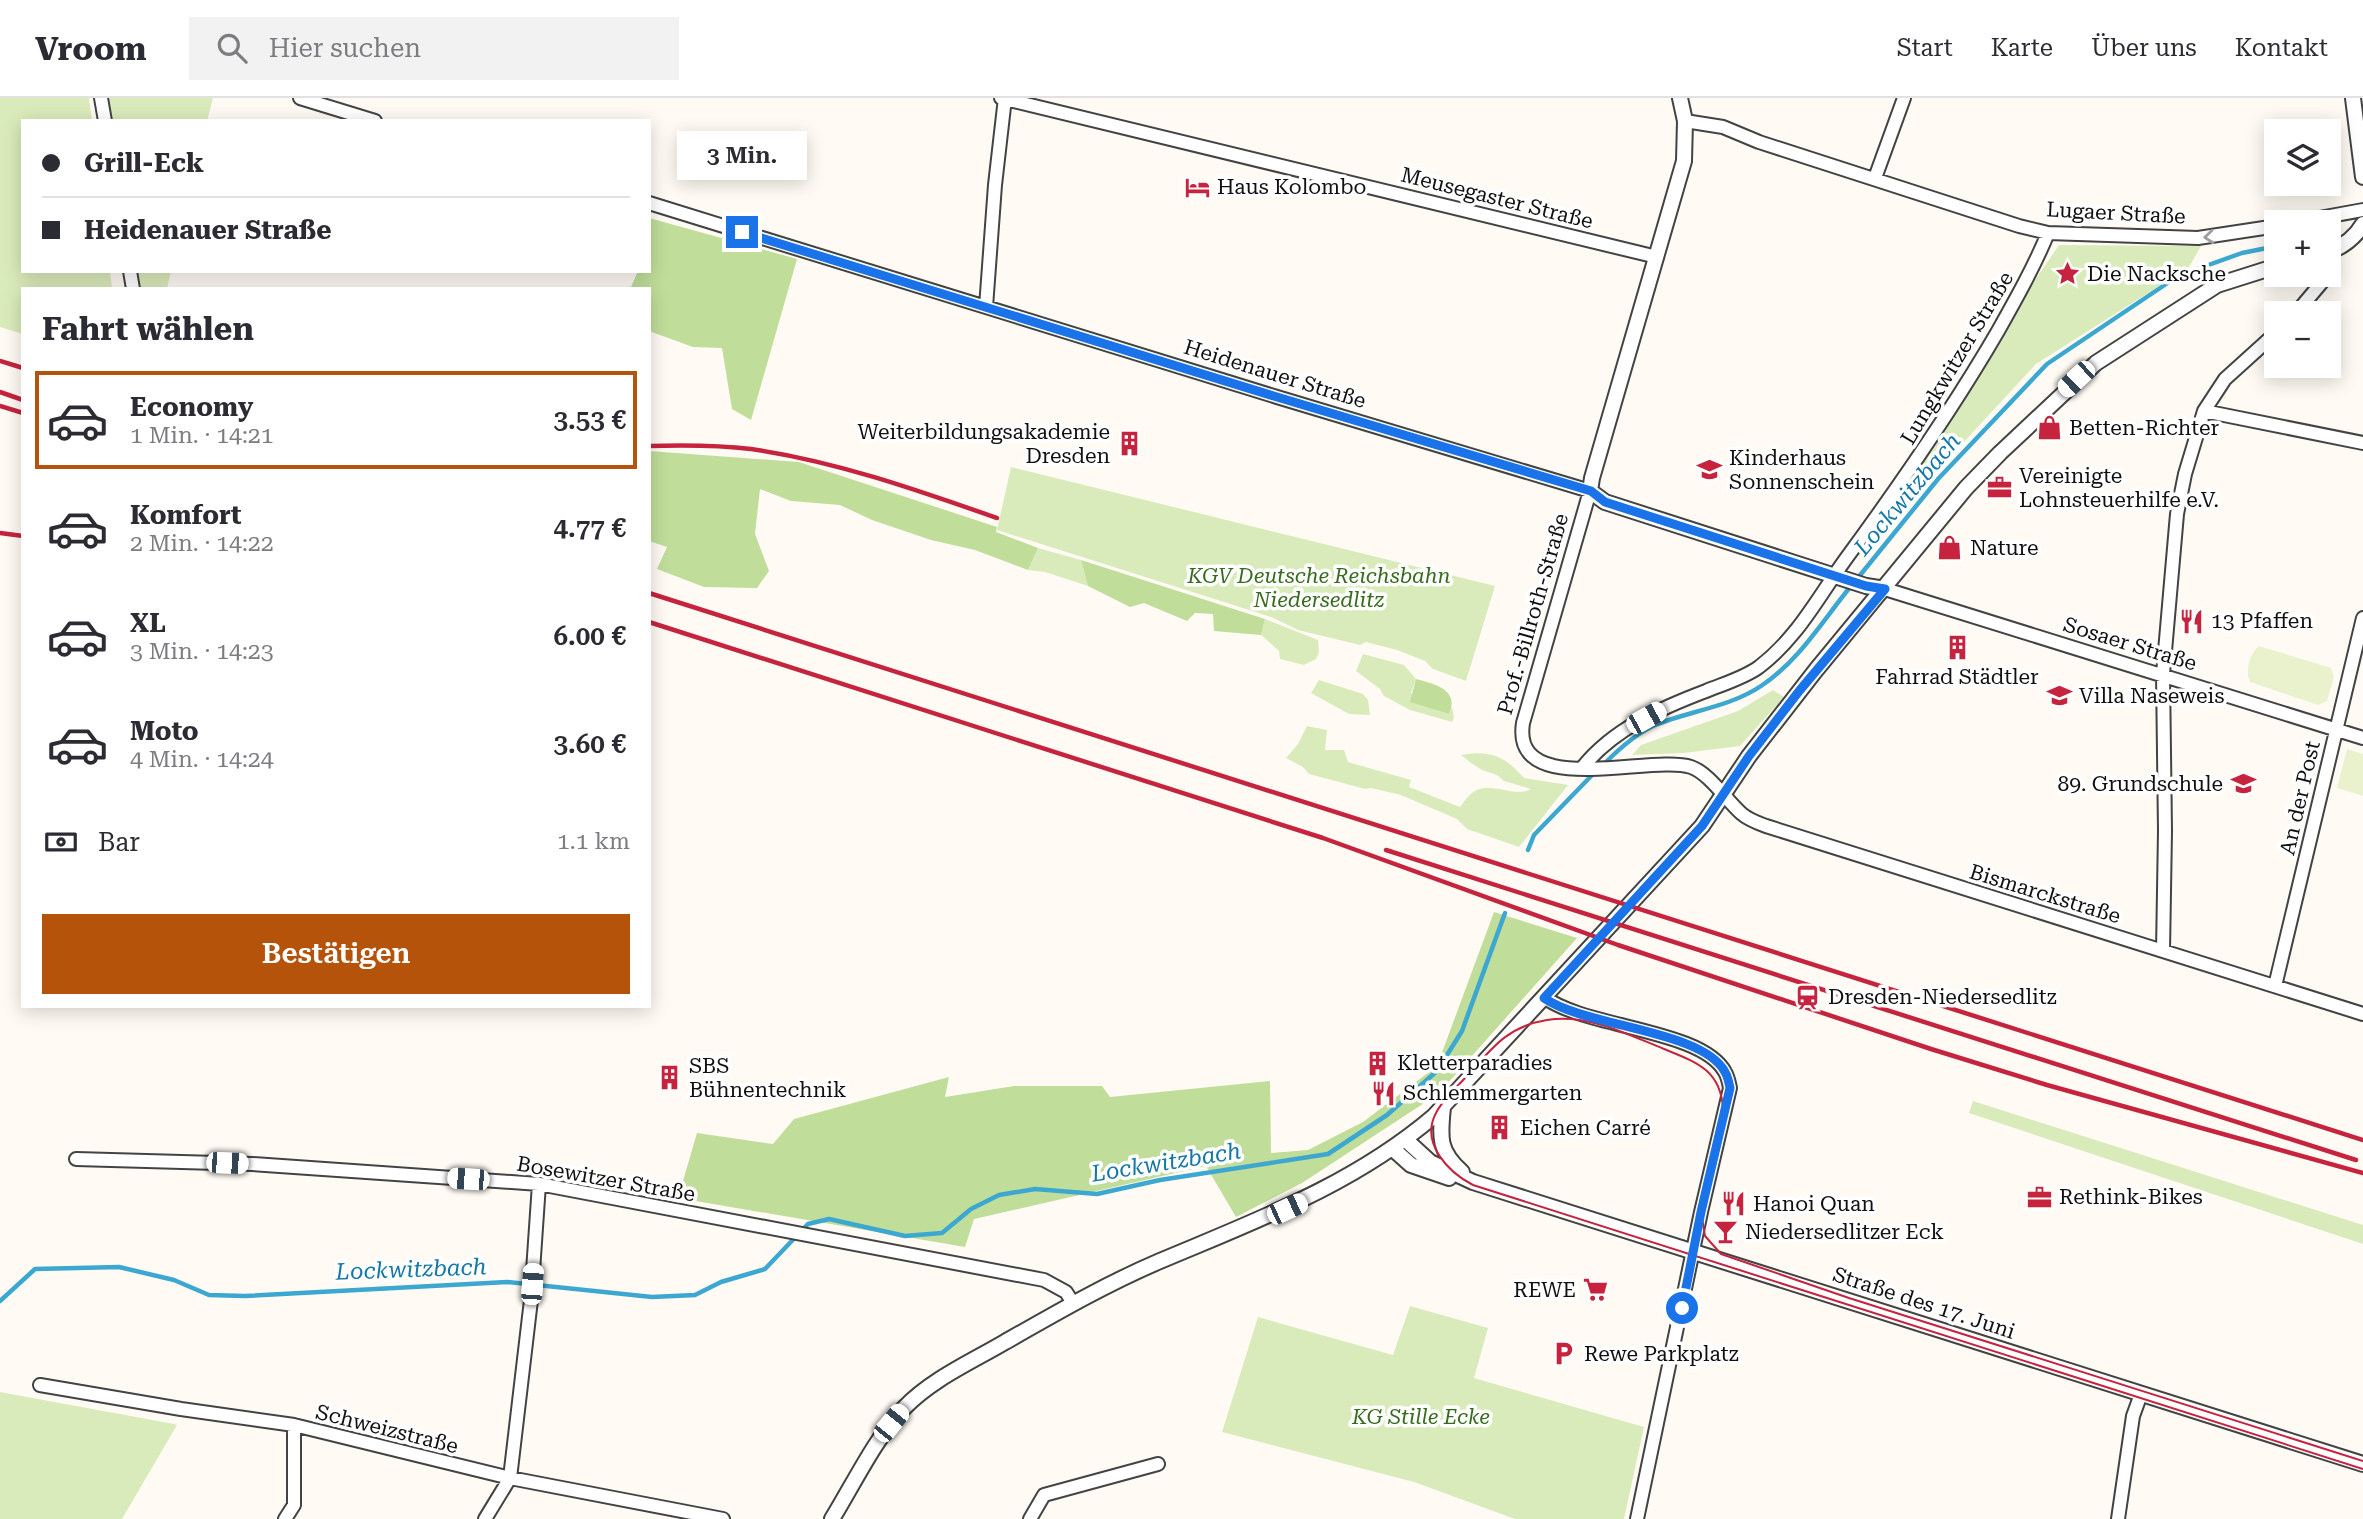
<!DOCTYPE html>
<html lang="de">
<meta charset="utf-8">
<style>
:root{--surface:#fff;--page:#f2f2f3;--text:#2b2b33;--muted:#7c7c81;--line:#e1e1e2;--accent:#b45309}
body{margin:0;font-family:"Roboto Serif",serif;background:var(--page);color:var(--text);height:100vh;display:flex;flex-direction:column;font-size:26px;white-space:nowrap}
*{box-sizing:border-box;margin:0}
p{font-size:23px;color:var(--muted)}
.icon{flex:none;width:38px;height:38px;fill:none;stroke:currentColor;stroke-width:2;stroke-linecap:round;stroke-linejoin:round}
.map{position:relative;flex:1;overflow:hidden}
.panel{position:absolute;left:21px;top:189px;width:630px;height:721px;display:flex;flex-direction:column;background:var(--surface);border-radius:0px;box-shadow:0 4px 18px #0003}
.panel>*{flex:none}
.banner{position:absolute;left:21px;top:21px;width:630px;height:154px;border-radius:0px;box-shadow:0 4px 18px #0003;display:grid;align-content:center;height:154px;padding:0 21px;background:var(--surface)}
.tools{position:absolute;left:2264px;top:21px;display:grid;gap:14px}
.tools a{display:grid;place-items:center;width:77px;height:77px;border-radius:0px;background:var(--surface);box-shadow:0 4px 18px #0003;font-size:35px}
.end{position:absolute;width:32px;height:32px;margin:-16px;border:9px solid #1a73e8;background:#fff;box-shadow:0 0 0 4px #fff}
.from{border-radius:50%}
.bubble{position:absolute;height:49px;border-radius:0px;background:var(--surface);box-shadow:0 4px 18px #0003;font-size:23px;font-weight:600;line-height:49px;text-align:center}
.car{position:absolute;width:21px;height:42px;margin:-21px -10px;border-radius:9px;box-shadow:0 0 5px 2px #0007;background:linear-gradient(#fff 24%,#345 0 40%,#fff 0 76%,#345 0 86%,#fff 0)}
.banner b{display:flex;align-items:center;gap:24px;height:66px;font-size:26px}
.banner b+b{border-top:2px solid var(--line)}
.banner i{width:18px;height:18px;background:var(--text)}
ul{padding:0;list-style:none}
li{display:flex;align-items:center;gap:21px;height:98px;margin:0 14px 10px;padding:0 7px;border:4px solid transparent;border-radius:0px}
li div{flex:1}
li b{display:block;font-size:26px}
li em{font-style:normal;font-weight:600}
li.active{border-color:var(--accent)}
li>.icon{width:63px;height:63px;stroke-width:1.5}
h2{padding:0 21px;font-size:32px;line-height:84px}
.pay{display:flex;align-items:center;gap:18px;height:77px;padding:0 21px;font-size:26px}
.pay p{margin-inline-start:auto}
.primary-button{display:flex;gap:14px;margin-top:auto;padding:14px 21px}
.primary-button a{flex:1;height:80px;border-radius:0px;background:var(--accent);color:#fff;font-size:28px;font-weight:600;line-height:80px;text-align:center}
header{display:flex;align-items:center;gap:42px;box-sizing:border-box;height:98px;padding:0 35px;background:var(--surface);border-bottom:2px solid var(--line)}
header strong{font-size:33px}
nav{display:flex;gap:38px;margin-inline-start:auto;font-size:24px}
.search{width:490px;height:63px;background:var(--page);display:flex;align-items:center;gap:18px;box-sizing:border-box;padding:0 24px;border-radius:0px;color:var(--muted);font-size:26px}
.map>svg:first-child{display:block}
.green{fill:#daebbb}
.forest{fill:#c0dd9a}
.pitch{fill:#eaf2cd}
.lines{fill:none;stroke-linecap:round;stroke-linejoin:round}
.stream{stroke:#3ca7d1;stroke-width:4.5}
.minor-casing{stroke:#434343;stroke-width:16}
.tertiary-casing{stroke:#434343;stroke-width:18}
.minor{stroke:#fff;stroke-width:12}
.tertiary{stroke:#fff;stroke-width:14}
.tram{stroke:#c6233e;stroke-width:2}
.rail{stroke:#c6233e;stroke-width:4.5}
.oneway{stroke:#9f9f9f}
.route{stroke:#1a73e8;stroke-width:9}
.labels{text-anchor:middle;stroke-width:7;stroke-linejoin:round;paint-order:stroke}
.poi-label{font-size:21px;fill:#101010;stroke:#fff;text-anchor:start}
.street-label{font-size:21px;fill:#101010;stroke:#fff}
.park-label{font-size:21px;font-style:italic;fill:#376b1d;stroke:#fff}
.water-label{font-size:23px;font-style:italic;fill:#1478a7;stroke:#fff}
</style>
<header>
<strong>Vroom</strong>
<div class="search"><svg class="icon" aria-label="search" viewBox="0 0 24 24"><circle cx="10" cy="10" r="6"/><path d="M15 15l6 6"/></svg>Hier suchen</div>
<nav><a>Start</a><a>Karte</a><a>Über uns</a><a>Kontakt</a></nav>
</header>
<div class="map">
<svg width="2363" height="1421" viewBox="0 0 2363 1421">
<rect width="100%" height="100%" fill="#fffbf4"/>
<path class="green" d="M0,0h89l3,23h-69v150h87l2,18h-89v45l-23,-7z
M106,0h107l-6,23h-97z
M2059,147l142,1 -12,21 -153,97 -100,108 -72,88 -6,-6 77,-107 100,-167z
M135,173h36l-4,18h-29z
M1011,369l484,119 -29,95 -33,-12 -8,-8 -28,-11 -31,-8 -6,3 -62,-15 -27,-13 -274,-87z
M1038,450l43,12 7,26 -43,-14 -17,-2z
M1265,521l53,21 1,12 -3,7 -12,6 -24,-6 -1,-8 -18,-16z
M1363,556l41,11 12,14 -5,14 18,14 20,7 3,-7 2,10 -2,5 -42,-12 -26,-14 -4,-7 -24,-18z
M1319,582l44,14 5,6 2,15 -21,-1 -38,-21z
M1773,592l11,7 -44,49 -56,7 -52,2 9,-10 97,-34z
M1307,628l20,4 -2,20h19l4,12 63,18 -2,7 51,20c3,-4 7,-10 11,-13 18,-16 41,5 60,-5l-27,-8 -7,-6 -15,-5 -11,-7 -10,-8c29,-5 44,1 63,23l44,7 -49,62 -52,-18 -10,-10 -56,-24 -30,-7 -6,1 -56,-15 -6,-7 -17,-9 12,-14z
M1973,1003l390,124v19l-394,-131z
M1410,1208l78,22 -14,50 170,49 -20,92h-109l-101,-37 -192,-50 36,-115 135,38z
M0,1294l174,32 3,1 -55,94h-122z"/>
<path class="forest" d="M649,120l148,41 -46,161 -19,-11 -10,-61 -29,-1 -44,-16v-42h-19l8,-18h11z
M649,353l150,11 198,65 -1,5 42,16 -10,22 -53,-20 -44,-10 -59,-20 -32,-15 -49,-4 -31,-12 -5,45 14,37 -12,17 -53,-1 -47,-18 10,-22 -18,-6z
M1081,462l184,59 -4,16 -47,-4 -1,-17 -18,-1 -8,8 -43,-18 -14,4 -42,-21z
M1416,581c18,5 44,10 33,35l-39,-12z
M1494,814l83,26 -139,156 -136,89 -66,34 -30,-51 -232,53 -9,28 -287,-49 19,-65 76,11 21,-25 155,-42 -4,20 69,-11h88l8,11 160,-16 1,72 37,-3 55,-28 74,-56z"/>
<path class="pitch" d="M2259,548l72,22 3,9 -7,24 -9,4 -68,-23c-5,-11 -1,-28 9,-36z
M2347,651l16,5v42l-26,-8z"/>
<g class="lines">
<path class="stream" d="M1857,481l81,-100 109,-115 131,-88 64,-23 35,-7
M1604,666c14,-14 32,-31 51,-39 34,-14 75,-18 106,-39 38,-25 62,-66 90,-100
M1528,752l6,-15 61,-63
M0,1203l35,-32 84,-2 55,13 35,15 36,1 262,-14 145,15 43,-2 26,-13 44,-13 43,-45 21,-5 76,17 37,-3 29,-24 28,-14 36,-6 62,5 63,-14 168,-26 59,-39 50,-44 25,-40 43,-118"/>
<defs>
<path id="minor" d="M101,0l4,23
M300,0l75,23
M1001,0l656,159
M1685,23l38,6 36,15 260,84 29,7 150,5 79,-12
M1875,80l29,-80
M649,105l628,194 313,94 -67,232c-12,77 128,31 168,44 18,6 36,34 51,47 7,6 16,9 24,12l597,188
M2297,124l66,-12
M130,173l3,18
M986,209l9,-122 10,-87
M2296,215l27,-32 2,-6
M2204,313l159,32
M1885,491l478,149
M1582,670c31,-39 79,-60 124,-77 17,-7 38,-13 53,-24 39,-30 58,-68 86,-107 55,-75 106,-148 153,-229 18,-32 36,-64 50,-98
M2163,853l2,-120 -2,-157 14,-160 8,-40 19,-63 21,-32 52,-47
M2275,888l88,-368
M1544,899c41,31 158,32 181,75 3,5 4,11 5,16l-29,124 -64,307
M76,1061l176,5 287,20 505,96 22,12 7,11
M40,1287l141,24 113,16 216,53 213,41
M285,1421l9,-14v-80
M485,1421l25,-41 21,-178 8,-116
M1030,1421l14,-24 114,-31
M2118,1421l15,-103 8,-22"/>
<path id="tertiary" d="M1680,0l5,23 -1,40 -92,317 -2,13 15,11 261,84 19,3
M2353,0l10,79
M2329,154c15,-6 26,-14 34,-28
M1443,1009c-3,30 -5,44 19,65
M1406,1042l24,22 43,20 890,282
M1392,1050l19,17 38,13
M832,1421c21,-34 44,-82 72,-111 28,-29 67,-46 101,-66 51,-29 101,-58 155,-81 97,-41 193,-76 274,-145l268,-290 47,-70 67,-86 150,-182 34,-35 96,-90 121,-78 60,-19"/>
</defs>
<use href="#minor" class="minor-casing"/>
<use href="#tertiary" class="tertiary-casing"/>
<use href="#minor" class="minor"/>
<use href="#tertiary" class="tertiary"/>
<path class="tram" d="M2363,1363l-514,-163 -128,-44 -16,-18 -4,-24 22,-103c-2,-39 -27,-47 -59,-60 -35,-14 -77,-36 -117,-29 -39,6 -55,28 -80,56 -10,11 -24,23 -31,37 -16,30 12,59 37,72l890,284"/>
<path class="rail" d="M0,263l23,7
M0,294l23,8
M0,308l23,7
M649,348c34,-1 68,-1 102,3 84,12 166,41 246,69
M0,435l23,3
M649,495l1714,547
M649,524l674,216 295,107 313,104 116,36 316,88
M1386,752l970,310"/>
</g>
<defs><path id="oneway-chevron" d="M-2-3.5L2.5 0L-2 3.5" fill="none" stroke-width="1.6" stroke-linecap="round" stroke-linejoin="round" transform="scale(1.75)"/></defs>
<use class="oneway" href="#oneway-chevron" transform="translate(2209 139) rotate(175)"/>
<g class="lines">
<path class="route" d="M742,134l535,165 314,94 14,11 261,84 19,3 -85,101 -51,66 -47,70 -158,172c41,29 159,32 181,74 3,5 4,11 5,16l-29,124 -19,96"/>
</g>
<defs>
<symbol id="hotel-bare" viewBox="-9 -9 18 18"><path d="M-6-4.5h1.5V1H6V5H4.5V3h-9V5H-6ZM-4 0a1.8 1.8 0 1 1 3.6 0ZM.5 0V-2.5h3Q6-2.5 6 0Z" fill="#c6233e" stroke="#fff" stroke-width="2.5" paint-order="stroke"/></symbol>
<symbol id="sight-bare" viewBox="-9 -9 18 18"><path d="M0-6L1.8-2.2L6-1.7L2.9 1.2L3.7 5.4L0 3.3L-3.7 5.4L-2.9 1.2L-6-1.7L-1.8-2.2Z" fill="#c6233e" stroke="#fff" stroke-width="2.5" paint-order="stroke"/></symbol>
<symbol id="shop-bare" viewBox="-9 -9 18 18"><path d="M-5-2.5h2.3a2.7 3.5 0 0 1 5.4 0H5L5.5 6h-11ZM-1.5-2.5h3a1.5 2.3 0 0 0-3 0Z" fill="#c6233e" stroke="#fff" stroke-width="2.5" paint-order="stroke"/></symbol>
<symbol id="building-bare" viewBox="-9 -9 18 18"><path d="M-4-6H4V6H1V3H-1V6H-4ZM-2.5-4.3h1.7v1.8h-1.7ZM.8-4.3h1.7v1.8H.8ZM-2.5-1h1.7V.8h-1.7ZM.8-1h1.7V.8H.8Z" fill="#c6233e" stroke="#fff" stroke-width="2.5" paint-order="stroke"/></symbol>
<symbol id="school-bare" viewBox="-9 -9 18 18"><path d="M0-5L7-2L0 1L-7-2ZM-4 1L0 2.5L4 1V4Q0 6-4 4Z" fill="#c6233e" stroke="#fff" stroke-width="2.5" paint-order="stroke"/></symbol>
<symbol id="office-bare" viewBox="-9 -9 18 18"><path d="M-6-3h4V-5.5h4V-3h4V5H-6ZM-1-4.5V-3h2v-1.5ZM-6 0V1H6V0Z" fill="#c6233e" stroke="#fff" stroke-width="2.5" paint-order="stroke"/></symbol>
<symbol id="restaurant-bare" viewBox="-9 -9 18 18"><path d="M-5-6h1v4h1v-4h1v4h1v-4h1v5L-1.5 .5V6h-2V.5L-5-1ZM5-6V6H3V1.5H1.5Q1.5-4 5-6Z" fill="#c6233e" stroke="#fff" stroke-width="2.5" paint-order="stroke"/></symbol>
<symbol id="station-bare" viewBox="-9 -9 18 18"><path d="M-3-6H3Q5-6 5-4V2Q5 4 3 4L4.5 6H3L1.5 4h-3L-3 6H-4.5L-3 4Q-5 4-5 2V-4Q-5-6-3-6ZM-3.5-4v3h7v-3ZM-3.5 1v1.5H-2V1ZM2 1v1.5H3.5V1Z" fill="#c6233e" stroke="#fff" stroke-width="2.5" paint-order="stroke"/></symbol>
<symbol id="bar-bare" viewBox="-9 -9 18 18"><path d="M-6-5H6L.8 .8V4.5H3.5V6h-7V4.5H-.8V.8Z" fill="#c6233e" stroke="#fff" stroke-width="2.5" paint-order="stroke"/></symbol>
<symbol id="supermarket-bare" viewBox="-9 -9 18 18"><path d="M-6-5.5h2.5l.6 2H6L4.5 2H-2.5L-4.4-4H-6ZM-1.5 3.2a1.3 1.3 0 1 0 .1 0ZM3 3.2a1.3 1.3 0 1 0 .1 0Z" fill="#c6233e" stroke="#fff" stroke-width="2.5" paint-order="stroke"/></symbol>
<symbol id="parking-bare" viewBox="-9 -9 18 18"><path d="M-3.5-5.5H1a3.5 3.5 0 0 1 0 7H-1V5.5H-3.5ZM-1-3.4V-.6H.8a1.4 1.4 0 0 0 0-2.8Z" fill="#c6233e" stroke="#fff" stroke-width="2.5" paint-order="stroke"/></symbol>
</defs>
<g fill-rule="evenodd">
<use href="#hotel-bare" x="1180" y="72" width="35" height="35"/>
<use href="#sight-bare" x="2050" y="158" width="35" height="35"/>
<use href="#shop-bare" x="2032" y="312" width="35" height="35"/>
<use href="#building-bare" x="1112" y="328" width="35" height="35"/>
<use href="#school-bare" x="1692" y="354" width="35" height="35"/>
<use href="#office-bare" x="1982" y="372" width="35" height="35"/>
<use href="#shop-bare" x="1932" y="432" width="35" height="35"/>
<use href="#restaurant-bare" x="2174" y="506" width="35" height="35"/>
<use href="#building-bare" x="1940" y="532" width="35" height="35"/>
<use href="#school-bare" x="2042" y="580" width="35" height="35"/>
<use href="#school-bare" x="2226" y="668" width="35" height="35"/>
<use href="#station-bare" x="1790" y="882" width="35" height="35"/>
<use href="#building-bare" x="1360" y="948" width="35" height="35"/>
<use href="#building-bare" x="652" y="962" width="35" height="35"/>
<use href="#restaurant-bare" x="1366" y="978" width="35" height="35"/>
<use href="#building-bare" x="1482" y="1012" width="35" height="35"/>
<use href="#office-bare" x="2022" y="1082" width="35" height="35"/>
<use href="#restaurant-bare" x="1716" y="1088" width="35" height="35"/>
<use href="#bar-bare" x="1708" y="1116" width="35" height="35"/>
<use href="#supermarket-bare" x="1578" y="1174" width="35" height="35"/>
<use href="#parking-bare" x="1546" y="1238" width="35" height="35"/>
</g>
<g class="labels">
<g class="poi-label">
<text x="1217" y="96">Haus Kolombo</text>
<text x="2087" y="183">Die Nacksche</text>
<text x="2069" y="337">Betten-Richter</text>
<text x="1110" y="341" text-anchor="end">Weiterbildungsakademie<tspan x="1110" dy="24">Dresden</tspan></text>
<text x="1729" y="367">Kinderhaus<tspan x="1729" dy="24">Sonnenschein</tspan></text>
<text x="2019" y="385">Vereinigte<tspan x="2019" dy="24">Lohnsteuerhilfe e.V.</tspan></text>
<text x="1970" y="457">Nature</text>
<text x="2211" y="530">13 Pfaffen</text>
<text x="1957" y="586" text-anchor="middle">Fahrrad Städtler</text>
<text x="2079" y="605">Villa Naseweis</text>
<text x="2223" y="693" text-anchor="end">89. Grundschule</text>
<text x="1828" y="906">Dresden-Niedersedlitz</text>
<text x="1397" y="972">Kletterparadies</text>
<text x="689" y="975">SBS<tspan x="689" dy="24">Bühnentechnik</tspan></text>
<text x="1403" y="1002">Schlemmergarten</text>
<text x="1520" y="1037">Eichen Carré</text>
<text x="2059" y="1106">Rethink-Bikes</text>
<text x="1753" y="1113">Hanoi Quan</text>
<text x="1745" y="1141">Niedersedlitzer Eck</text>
<text x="1576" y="1199" text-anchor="end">REWE</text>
<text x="1584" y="1263">Rewe Parkplatz</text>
</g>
<g class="street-label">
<text transform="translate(1497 100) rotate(14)" y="7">Meusegaster Straße</text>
<text transform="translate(2116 115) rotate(3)" y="7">Lugaer Straße</text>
<text transform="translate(1957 260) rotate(-59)" y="7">Lungkwitzer Straße</text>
<text transform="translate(1275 276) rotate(17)" y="7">Heidenauer Straße</text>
<text transform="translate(1533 516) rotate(-74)" y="7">Prof.-Billroth-Straße</text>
<text transform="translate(2130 546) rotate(17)" y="7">Sosaer Straße</text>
<text transform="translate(2300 700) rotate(-77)" y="7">An der Post</text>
<text transform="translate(2045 796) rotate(17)" y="7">Bismarckstraße</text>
<text transform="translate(606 1081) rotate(10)" y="7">Bosewitzer Straße</text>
<text transform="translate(1924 1205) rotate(18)" y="7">Straße des 17. Juni</text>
<text transform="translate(387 1331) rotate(14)" y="7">Schweizstraße</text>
</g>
<g class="park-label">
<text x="1319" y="485">KGV Deutsche Reichsbahn<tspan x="1319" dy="24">Niedersedlitz</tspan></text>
<text x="1421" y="1326">KG Stille Ecke</text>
</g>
<g class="water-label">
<text transform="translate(1907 396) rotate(-50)" y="8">Lockwitzbach</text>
<text transform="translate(1166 1064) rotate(-9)" y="8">Lockwitzbach</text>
<text transform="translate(411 1171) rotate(-2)" y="8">Lockwitzbach</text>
</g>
</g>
</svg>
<div class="tools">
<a><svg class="icon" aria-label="layers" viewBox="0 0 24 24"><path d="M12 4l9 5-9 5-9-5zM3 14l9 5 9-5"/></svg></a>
<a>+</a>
<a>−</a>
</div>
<i class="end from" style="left:1682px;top:1210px"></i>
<i class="end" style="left:742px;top:134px"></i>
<div class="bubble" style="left:677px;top:33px;width:130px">3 Min.</div>
<i class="car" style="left:2076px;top:281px;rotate:227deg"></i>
<i class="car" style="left:1646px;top:620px;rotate:61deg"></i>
<i class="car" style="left:227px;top:1065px;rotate:92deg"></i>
<i class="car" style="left:468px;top:1081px;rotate:274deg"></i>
<i class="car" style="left:1287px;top:1111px;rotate:65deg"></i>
<i class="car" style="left:532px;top:1186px;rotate:4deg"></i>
<i class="car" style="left:891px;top:1325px;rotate:39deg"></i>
<div class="banner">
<b><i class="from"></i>Grill-Eck</b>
<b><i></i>Heidenauer Straße</b>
</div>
<section class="panel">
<h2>Fahrt wählen</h2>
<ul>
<li class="active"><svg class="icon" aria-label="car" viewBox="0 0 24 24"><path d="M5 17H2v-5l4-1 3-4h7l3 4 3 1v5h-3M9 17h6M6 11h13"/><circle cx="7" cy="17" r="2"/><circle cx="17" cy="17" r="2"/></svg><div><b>Economy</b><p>1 Min. · 14:21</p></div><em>3.53 €</em></li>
<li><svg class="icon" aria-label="car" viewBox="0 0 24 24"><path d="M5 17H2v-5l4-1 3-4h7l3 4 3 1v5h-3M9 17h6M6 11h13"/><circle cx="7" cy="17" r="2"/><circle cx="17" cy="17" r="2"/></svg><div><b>Komfort</b><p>2 Min. · 14:22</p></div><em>4.77 €</em></li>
<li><svg class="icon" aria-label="car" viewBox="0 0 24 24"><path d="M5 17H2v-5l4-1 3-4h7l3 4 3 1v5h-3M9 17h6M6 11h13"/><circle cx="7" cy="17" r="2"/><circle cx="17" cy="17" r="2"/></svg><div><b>XL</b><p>3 Min. · 14:23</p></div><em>6.00 €</em></li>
<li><svg class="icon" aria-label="car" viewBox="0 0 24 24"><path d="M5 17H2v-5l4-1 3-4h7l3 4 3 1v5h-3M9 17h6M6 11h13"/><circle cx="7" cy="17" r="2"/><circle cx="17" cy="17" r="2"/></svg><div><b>Moto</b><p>4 Min. · 14:24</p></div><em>3.60 €</em></li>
</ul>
<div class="pay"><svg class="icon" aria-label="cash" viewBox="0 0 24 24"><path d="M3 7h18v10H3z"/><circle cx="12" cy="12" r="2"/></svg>Bar<p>1.1 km</p></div>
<div class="primary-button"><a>Bestätigen</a></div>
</section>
</div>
